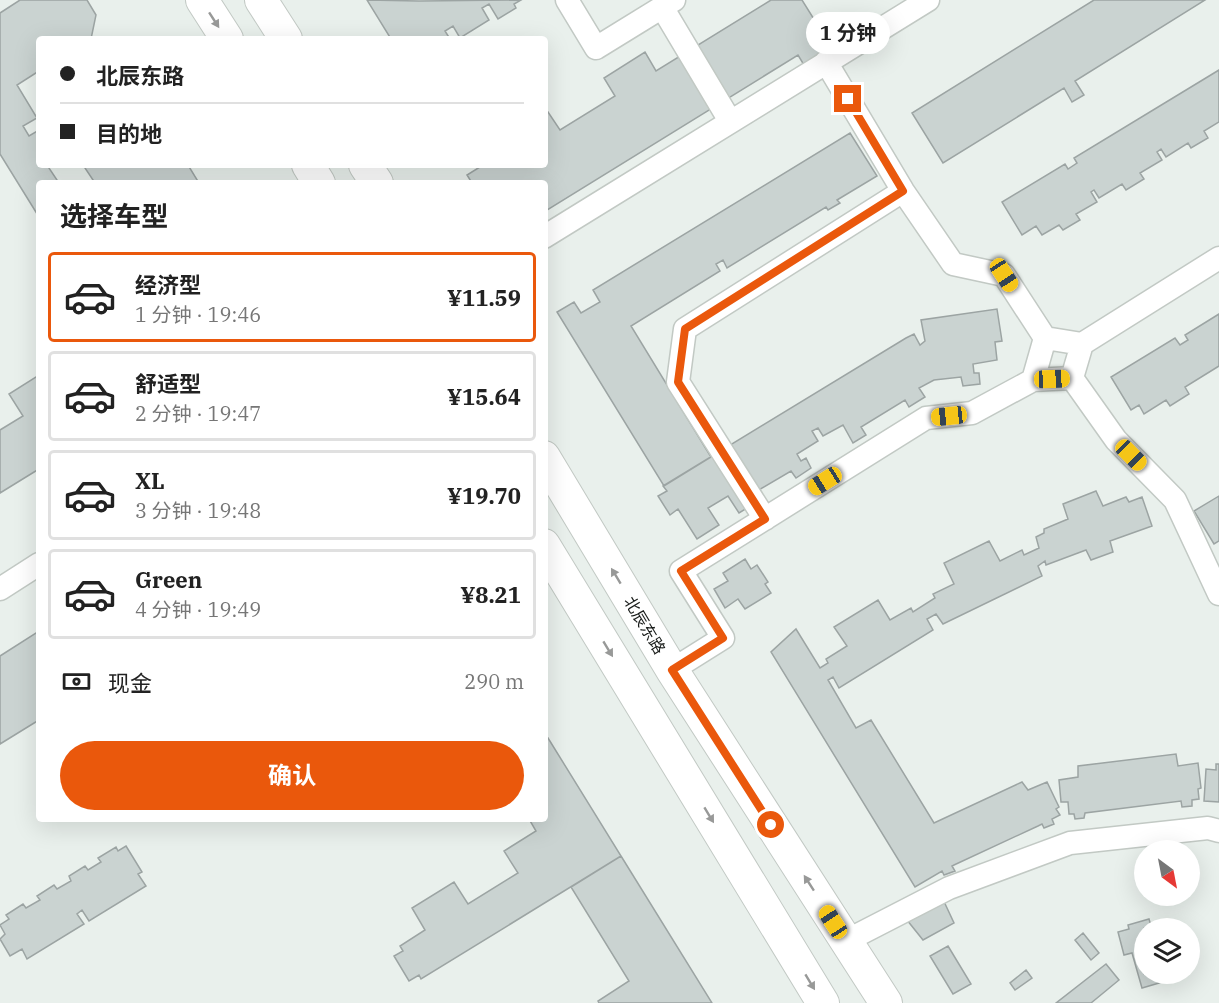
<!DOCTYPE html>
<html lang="zh">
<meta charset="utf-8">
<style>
:root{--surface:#fff;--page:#f2f2f2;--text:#222;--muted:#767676;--line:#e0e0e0;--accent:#ea580c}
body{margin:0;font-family:"IBM Plex Serif","Noto Sans SC",serif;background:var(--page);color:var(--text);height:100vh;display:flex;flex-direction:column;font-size:22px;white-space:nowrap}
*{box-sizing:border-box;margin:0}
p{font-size:20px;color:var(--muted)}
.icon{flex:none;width:33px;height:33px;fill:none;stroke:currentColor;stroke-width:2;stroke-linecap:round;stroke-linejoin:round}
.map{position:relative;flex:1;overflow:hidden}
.panel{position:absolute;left:36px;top:180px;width:512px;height:642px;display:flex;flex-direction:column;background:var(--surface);border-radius:6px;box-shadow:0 6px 24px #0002}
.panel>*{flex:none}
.banner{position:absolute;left:36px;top:36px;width:512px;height:132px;border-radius:6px;box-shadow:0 6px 24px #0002;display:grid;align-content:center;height:132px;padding:0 24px;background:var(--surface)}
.needle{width:39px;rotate:148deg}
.tools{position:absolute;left:1134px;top:840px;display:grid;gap:12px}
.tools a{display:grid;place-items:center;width:66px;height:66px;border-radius:50%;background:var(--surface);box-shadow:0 6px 24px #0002;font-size:30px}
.end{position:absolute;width:27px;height:27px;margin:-14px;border:8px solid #ea580c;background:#fff;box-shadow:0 0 0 3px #fff}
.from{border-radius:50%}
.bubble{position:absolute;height:42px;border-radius:21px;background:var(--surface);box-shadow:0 6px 24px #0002;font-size:20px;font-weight:700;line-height:42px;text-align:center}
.car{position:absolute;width:18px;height:36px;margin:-18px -9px;border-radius:8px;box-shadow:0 0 4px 2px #0007;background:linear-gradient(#f5c518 24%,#345 0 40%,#f5c518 0 76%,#345 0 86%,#f5c518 0)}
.banner b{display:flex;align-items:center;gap:21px;height:57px;font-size:22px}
.banner b+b{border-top:2px solid var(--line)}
.banner i{width:15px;height:15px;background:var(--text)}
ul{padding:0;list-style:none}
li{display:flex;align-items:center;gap:18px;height:90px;margin:0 12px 9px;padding:0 12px;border:3px solid var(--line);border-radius:6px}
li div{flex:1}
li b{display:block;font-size:22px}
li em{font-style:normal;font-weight:700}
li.on{border-color:var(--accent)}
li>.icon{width:54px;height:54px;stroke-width:1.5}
h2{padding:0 24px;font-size:27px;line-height:72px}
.pay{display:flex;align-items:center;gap:15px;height:66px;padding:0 24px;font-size:22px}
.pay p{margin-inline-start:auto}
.button{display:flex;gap:12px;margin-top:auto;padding:12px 24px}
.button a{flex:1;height:69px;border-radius:36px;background:var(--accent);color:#fff;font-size:24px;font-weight:700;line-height:69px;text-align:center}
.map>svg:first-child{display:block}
.building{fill:#cad3d1;stroke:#9ca4a3;stroke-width:1.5}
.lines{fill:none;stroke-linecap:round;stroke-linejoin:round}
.street-casing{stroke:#c2c9c4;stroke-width:25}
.secondary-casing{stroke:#c2c9c4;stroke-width:34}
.street{stroke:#fff;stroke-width:22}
.secondary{stroke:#fff;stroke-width:32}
.oneway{fill:#989998}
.route{stroke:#ea580c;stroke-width:8}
.labels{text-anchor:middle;stroke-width:5;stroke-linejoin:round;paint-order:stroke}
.street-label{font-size:16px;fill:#191c1a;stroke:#fff}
</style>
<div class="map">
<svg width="1219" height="1003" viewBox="0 0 1219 1003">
<rect width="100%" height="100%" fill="#e9f0ec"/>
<path class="building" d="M20,0h67l9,15 -5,24h-52v32l-22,14 20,33 -14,8 6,10 10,-6v35h8l12,18h-20v34l-39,-63v-141z
M367,0l52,1 102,-1 -7,4 2,4 -18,11 -9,-15 -7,4 7,12 -29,18 -7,-12 -8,5 5,8h-59z
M771,0h31l30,48 -28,17 -6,-10 -254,157v-29h-72l-5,-8 16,-10h61v-51l4,-2 12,18 55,-34 -11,-18 41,-26 11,19z
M1094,0h111l-130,81 9,14 -12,7 -8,-14 -121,75 -31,-50z
M1219,70v52l-15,9 4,7 -17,10 -3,-5 -22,14 -5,-8 -4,3 5,8 -22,13 4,6 -18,11 -4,-6 -23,14 -5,-8 -3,2 6,10 -21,12 4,6 -17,10 -4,-5 -17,10 -6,-9 -14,9 -20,-33 63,-38 3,5 9,-6 -3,-5z
M850,133l27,43 -40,24 3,3 -12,7 -2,-3 -99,61 -4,-8 -7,4 4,7 -89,55 80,131 -47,29 -107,-174 17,-10 7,11 19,-11 -7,-12z
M83,165h105l11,18h-104z
M997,309l5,32 -7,1 2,18 -24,4 1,9h5l1,11 -17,2 -2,-9 -27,3 -15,8 6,9 -16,10 -4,-7 -44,27 5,8 -13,8 -10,-18 -20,11 -5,-8 -6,3 6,10 -21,13 4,7 5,-3 5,10 -15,10 -5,-7 -44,26 5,8 -13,8 -11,-17 -20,12 11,17 -22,14 -19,-30 -8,6 -12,-19 9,-5 -4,-5 243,-148 8,-4 6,11 5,-4 -4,-21z
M1219,314v52l-34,21 4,7 -19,12 -4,-6 -22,14 -5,-9 -8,5 -20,-33 64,-39 5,7 8,-5 -3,-5z
M39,375v94l-39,24v-63l23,-14 -14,-22z
M1096,491l7,15 23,-9 3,5 13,-5 10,29 -42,15 3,11 -22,8 -5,-10 -40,15 -1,-4 -7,5 4,10 -99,48 -7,-10 -9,5 6,11 -94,58 -6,-11 -5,3 28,48 15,-8 63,103 88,-41 6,8 19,-8 12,25 -3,2 4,6 -8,4 2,5 -10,4 -2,-4 -4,2 -84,39 -2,1 3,5 -11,4 -2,-4 -27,16 -144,-235 25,-23 24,39 8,-5 -2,-4 21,-13 -13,-19 44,-27 12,20 21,-12 2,4 22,-14 -2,-4 21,-10 -10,-21 45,-22 11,20 22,-11 2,5 15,-7 -3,-11 8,-4v-4l24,-10 -5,-15z
M1219,496v45l-5,3 -20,-33z
M745,559l6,10 6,-4 11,17 -3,2 6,9 -26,16 -7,-10 -13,9 -11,-19 14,-8 -5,-8z
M39,631v89l-39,24v-88z
M548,738l73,118 -200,123 -2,-4 -10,6 -15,-25 9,-5 -3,-5 25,-16 -13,-22 42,-26 14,22 50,-31 -14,-22 32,-20 -7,-12h15v-79z
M1176,754l2,12 20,-3 3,25 -3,1 1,10 -7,1v6l-10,1 -1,-6 -96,12 -1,5 -9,1 -1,-5h-5l-1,-12h-7l-2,-22 19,-3v-11z
M1216,764h3v38l-15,-1 2,-32 10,1z
M126,846l16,26 -4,2 8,12 -57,35 -7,-11 -5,4 7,10 -57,35 -5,-10 -12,7 -10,-17 5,-5 -5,-9 9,-6 -3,-4 17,-11 3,4 14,-8 -3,-4 17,-11 3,4 14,-8 -2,-5 16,-10 3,4 13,-8 -3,-4 18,-11 2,4z
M621,856l91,147h-113l-1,-2 31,-20 -58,-94z
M940,893l14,30 -31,17 -16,-20z
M1149,919l2,7 11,-3 1,5h-19v19l-4,1 1,5 3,-1v22h20l2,7 -24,7 -10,-35 -8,2 -6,-23 11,-3 -1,-4z
M1083,933l16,20 -8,7 -16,-20z
M948,946l23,38 -18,10 -23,-38z
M1106,964l13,16 -28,23h-35z
M1026,970l6,8 -17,12 -5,-7z"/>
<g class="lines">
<defs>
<path id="street" d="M567,0l29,48 78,-48
M662,7l68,114
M826,62l77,129 50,73 51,11 41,63 37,6 -10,34 44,62 59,60 44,94
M544,237l384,-237
M1082,344l137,-86
M1033,380l12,-42
M765,519l-87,-137 7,-53 218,-138
M0,589l39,-25
M672,670l51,-32 -42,-67 245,-153 46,-5 61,-33 39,-2
M846,941l103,-53 121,-45 138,-15 11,3"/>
<path id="secondary" d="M202,0l25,39
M261,0l25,39
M308,165l11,18
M365,165l12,18
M544,457l128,213 214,333
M544,545l279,458"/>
</defs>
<use href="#street" class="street-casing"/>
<use href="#secondary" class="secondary-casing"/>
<use href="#street" class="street"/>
<use href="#secondary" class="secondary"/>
</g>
<defs><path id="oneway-solid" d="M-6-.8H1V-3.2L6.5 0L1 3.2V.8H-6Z" transform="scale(1.5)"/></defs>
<g class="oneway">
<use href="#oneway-solid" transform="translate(214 20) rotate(57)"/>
<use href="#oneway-solid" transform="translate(616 576) rotate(-121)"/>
<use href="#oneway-solid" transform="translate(608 649) rotate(59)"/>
<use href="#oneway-solid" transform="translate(709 815) rotate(59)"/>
<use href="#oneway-solid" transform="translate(809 883) rotate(-123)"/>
<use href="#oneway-solid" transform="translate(810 982) rotate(59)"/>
</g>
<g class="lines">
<path class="route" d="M771,825l-99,-155 51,-32 -42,-67 84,-52 -87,-137 7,-53 218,-138 -55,-92"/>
</g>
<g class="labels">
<g class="street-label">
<text transform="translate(645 625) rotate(59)" y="6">北辰东路</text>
</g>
</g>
</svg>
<div class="tools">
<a><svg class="needle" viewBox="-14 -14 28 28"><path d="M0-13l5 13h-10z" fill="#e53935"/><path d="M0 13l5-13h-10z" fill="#767676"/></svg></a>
<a><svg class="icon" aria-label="layers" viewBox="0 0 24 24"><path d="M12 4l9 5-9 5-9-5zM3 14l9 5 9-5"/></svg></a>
</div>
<i class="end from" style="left:771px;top:825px"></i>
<i class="end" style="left:848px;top:99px"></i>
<div class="bubble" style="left:806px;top:12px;width:84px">1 分钟</div>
<i class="car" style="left:1004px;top:275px;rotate:147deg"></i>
<i class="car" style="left:1052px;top:379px;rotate:88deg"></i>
<i class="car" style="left:949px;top:416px;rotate:264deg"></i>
<i class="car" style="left:1131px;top:455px;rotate:135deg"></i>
<i class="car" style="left:825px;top:481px;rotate:238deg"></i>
<i class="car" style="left:833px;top:922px;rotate:327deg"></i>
<div class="banner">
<b><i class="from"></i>北辰东路</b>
<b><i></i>目的地</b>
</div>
<section class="panel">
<h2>选择车型</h2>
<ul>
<li class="on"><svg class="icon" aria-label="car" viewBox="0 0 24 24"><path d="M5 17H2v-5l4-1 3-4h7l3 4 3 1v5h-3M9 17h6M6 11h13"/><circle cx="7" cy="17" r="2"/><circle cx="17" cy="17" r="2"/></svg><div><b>经济型</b><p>1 分钟 · 19:46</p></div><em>¥11.59</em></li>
<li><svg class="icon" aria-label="car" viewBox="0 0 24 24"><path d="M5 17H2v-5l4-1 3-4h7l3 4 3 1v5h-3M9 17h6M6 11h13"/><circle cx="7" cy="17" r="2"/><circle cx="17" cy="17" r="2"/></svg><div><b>舒适型</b><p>2 分钟 · 19:47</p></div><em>¥15.64</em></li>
<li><svg class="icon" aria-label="car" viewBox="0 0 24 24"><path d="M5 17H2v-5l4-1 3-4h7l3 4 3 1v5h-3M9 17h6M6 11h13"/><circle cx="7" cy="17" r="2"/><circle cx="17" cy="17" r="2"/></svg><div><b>XL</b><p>3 分钟 · 19:48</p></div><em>¥19.70</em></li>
<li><svg class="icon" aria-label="car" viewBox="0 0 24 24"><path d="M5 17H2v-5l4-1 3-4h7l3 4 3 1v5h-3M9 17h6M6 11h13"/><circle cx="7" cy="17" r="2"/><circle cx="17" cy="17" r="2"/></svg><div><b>Green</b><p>4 分钟 · 19:49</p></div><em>¥8.21</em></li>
</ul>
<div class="pay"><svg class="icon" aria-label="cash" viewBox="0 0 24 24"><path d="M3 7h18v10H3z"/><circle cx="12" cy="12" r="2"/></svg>现金<p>290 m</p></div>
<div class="button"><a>确认</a></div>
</section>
</div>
